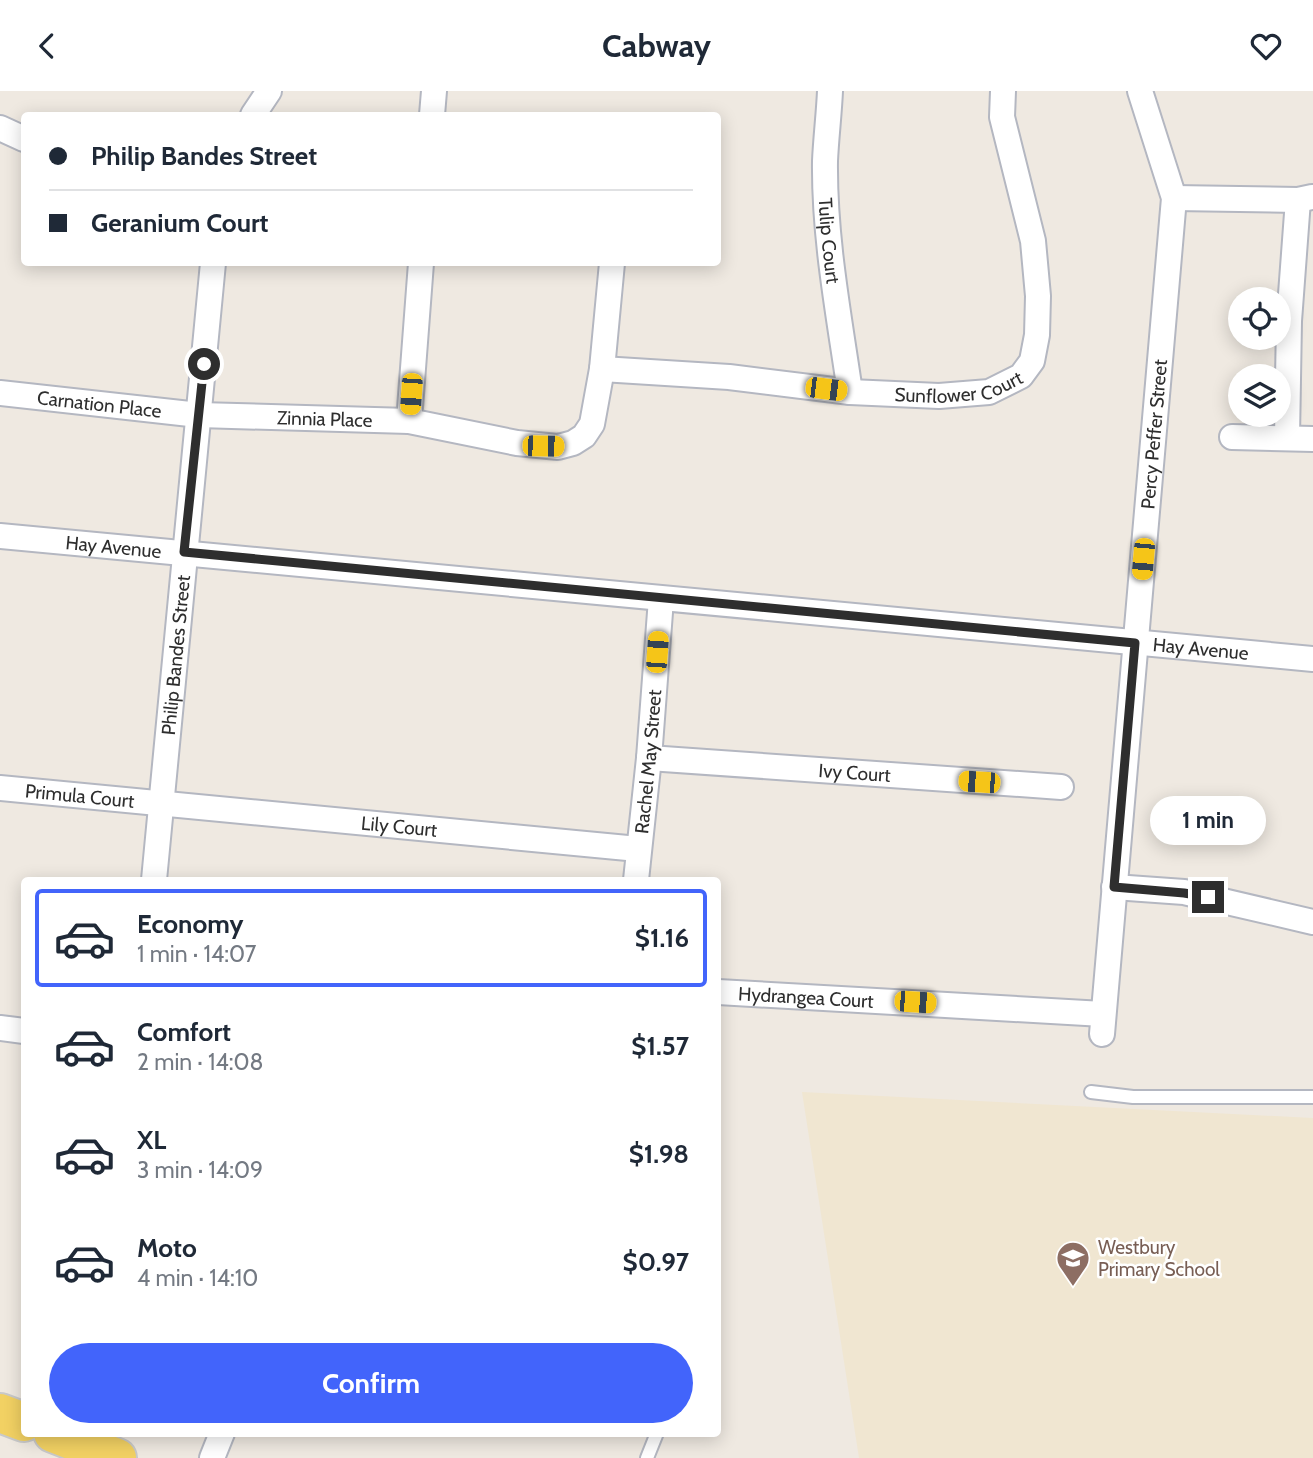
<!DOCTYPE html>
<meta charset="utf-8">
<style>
:root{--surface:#fff;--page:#f6f6f7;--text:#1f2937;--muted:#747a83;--line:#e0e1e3;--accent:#4264fb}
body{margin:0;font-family:Cabin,sans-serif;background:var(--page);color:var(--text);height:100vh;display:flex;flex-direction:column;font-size:26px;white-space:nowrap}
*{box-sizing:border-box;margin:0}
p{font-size:23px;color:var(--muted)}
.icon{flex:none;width:38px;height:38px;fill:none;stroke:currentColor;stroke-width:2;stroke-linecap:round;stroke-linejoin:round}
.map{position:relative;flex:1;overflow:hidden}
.side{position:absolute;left:21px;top:786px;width:700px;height:560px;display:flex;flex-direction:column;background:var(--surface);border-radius:7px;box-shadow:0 4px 18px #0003}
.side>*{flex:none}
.hud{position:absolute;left:21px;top:21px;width:700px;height:154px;border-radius:7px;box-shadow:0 4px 18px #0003;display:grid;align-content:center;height:154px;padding:0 28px;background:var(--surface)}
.buttons{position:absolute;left:1228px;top:196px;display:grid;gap:14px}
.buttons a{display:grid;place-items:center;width:63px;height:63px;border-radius:50%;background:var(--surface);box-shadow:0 4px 18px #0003;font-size:35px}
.end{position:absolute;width:32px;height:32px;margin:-16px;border:9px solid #2e2e2e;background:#fff;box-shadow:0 0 0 4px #fff}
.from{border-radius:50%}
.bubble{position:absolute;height:49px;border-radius:24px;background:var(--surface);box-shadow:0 4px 18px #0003;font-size:23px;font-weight:700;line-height:49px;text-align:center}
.car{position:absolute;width:21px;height:42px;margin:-21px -10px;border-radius:9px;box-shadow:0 0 5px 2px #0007;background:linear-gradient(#f5c518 24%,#345 0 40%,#f5c518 0 76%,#345 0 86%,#f5c518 0)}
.hud b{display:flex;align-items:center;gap:24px;height:66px;font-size:26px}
.hud b+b{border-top:2px solid var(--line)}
.hud i{width:18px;height:18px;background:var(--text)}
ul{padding:12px 0 0;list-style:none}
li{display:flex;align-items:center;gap:21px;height:98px;margin:0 14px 10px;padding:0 14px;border:4px solid transparent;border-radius:7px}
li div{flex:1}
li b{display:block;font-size:26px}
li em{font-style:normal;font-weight:700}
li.current{border-color:var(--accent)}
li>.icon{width:63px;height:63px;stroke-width:1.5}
.cta{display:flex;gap:14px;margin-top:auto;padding:14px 28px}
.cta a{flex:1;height:80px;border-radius:42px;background:var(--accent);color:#fff;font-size:28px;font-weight:700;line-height:80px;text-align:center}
header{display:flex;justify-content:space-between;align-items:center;height:91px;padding:0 28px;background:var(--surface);font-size:32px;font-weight:700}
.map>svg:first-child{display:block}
.education{fill:#f0e6d1}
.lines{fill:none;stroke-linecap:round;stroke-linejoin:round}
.service-casing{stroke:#b4b7c1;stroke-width:16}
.minor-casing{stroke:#b4b7c1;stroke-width:28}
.primary-casing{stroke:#c9c9c9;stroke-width:42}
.service{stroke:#fff;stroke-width:12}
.minor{stroke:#fff;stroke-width:24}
.primary{stroke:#f2d163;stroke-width:38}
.route{stroke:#2e2e2e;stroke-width:9}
.labels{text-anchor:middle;stroke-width:5;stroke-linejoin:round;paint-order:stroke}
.street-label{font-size:19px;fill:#2e2e2e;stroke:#fff}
.education-label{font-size:19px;fill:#785e54;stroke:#fff;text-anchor:start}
</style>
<header><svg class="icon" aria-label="back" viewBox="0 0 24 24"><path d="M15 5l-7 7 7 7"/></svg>Cabway<svg class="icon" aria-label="heart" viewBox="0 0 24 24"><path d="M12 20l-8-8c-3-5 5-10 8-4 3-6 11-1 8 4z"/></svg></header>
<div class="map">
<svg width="1313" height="1367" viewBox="0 0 1313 1367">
<rect width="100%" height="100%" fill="#efe9e1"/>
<path class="education" d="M802,1001l511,26v340h-454z"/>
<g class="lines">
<defs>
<path id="service" d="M1091,1001l42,5h180
M647,1367l10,-25"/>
<g id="minor">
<path id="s1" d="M830,0c-1,23 -4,47 -5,70 -1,77 14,155 25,231"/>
<path d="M253,24l16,-24"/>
<path d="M432,24l2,-24"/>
<path d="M0,37l24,11"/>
<path d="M1174,107l124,2 14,-3"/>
<path id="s2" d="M602,278l127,8 121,15 89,4 50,-4 32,-16 11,-15 5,-26 1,-39 -5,-55 -31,-124 1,-26"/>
<path id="s3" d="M0,302l199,22 210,6 108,22 41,4 15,-4 11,-7 8,-12 10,-55 10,-106"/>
<path d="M409,330l12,-158"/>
<path d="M1232,346l81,2"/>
<path d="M1287,346l2,-116 9,-121"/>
<path id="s4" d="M0,445l1313,123"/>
<path id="s5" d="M649,667l412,29"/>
<path id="s6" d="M0,697l638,61"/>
<path id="s7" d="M154,789l59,-617"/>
<path id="s8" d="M636,789l13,-122 12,-159"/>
<path d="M1114,796l70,5 129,30"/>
<path id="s9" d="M718,901l385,22"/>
<path d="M0,937l24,3"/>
<path id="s10" d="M1102,943l72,-836 -34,-107"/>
<path d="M212,1367l10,-25"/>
</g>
<path id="primary" d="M0,1322l24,9
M53,1342l64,25"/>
</defs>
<use href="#service" class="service-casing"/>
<use href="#minor" class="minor-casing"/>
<use href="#primary" class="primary-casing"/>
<use href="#service" class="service"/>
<use href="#minor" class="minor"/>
<use href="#primary" class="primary"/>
</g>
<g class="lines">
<path class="route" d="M204,273l-20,188 951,91 -21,244 70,6 24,4"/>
</g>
<defs>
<symbol id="school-pin" viewBox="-11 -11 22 30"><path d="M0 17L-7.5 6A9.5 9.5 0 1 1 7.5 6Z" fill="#8d6e63" stroke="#fff"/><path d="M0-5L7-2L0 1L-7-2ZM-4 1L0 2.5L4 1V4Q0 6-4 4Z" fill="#fff"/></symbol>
</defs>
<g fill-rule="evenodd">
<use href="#school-pin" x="1054" y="1148" width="38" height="52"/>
</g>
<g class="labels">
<g class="street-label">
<text dy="7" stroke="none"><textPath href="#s1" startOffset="150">Tulip Court</textPath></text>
<text dy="7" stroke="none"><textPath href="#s2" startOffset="359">Sunflower Court</textPath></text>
<text dy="7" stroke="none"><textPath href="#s3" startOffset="100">Carnation Place</textPath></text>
<text dy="7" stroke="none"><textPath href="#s3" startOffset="326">Zinnia Place</textPath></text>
<text dy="7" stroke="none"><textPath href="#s10" startOffset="602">Percy Peffer Street</textPath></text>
<text dy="7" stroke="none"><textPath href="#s4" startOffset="114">Hay Avenue</textPath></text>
<text dy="7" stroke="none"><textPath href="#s4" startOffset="1206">Hay Avenue</textPath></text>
<text dy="7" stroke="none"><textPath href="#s7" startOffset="226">Philip Bandes Street</textPath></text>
<text dy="7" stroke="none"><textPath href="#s8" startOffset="119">Rachel May Street</textPath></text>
<text dy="7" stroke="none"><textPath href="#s5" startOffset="206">Ivy Court</textPath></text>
<text dy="7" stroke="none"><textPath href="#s6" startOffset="80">Primula Court</textPath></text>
<text dy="7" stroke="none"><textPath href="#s6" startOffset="401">Lily Court</textPath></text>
<text dy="7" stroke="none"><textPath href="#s9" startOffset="88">Hydrangea Court</textPath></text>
</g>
<g class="education-label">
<text x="1098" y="1163">Westbury<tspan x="1098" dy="22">Primary School</tspan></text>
</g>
</g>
</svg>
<div class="buttons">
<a><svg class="icon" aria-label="locate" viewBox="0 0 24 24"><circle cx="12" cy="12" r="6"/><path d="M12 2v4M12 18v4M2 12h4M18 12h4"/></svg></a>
<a><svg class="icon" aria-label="layers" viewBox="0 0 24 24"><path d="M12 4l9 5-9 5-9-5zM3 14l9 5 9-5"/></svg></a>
</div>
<i class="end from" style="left:204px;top:273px"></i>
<i class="end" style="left:1208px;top:806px"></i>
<div class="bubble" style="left:1150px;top:705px;width:116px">1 min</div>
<i class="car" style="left:826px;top:298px;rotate:97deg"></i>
<i class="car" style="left:411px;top:303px;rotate:184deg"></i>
<i class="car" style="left:543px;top:355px;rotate:91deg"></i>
<i class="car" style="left:1143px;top:468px;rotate:185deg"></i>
<i class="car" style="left:657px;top:561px;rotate:4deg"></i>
<i class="car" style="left:979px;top:691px;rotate:274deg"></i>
<i class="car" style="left:915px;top:911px;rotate:94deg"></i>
<div class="hud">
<b><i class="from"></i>Philip Bandes Street</b>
<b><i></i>Geranium Court</b>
</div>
<section class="side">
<ul>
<li class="current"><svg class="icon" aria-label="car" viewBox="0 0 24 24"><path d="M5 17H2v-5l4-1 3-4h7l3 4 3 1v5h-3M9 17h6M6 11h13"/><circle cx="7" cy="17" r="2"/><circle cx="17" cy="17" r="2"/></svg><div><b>Economy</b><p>1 min · 14:07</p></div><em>$1.16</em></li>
<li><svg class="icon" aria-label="car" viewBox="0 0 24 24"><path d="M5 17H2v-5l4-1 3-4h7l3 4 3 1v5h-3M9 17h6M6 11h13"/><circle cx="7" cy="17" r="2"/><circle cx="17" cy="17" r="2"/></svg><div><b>Comfort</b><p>2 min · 14:08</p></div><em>$1.57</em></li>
<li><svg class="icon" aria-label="car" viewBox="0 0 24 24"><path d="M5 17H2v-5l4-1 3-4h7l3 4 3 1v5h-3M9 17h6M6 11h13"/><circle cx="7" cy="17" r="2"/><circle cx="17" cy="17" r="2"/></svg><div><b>XL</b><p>3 min · 14:09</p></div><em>$1.98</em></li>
<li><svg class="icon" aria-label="car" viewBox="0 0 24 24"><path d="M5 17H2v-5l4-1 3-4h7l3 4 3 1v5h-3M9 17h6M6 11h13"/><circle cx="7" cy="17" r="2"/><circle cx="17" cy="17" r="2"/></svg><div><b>Moto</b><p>4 min · 14:10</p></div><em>$0.97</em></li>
</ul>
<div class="cta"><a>Confirm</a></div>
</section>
</div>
